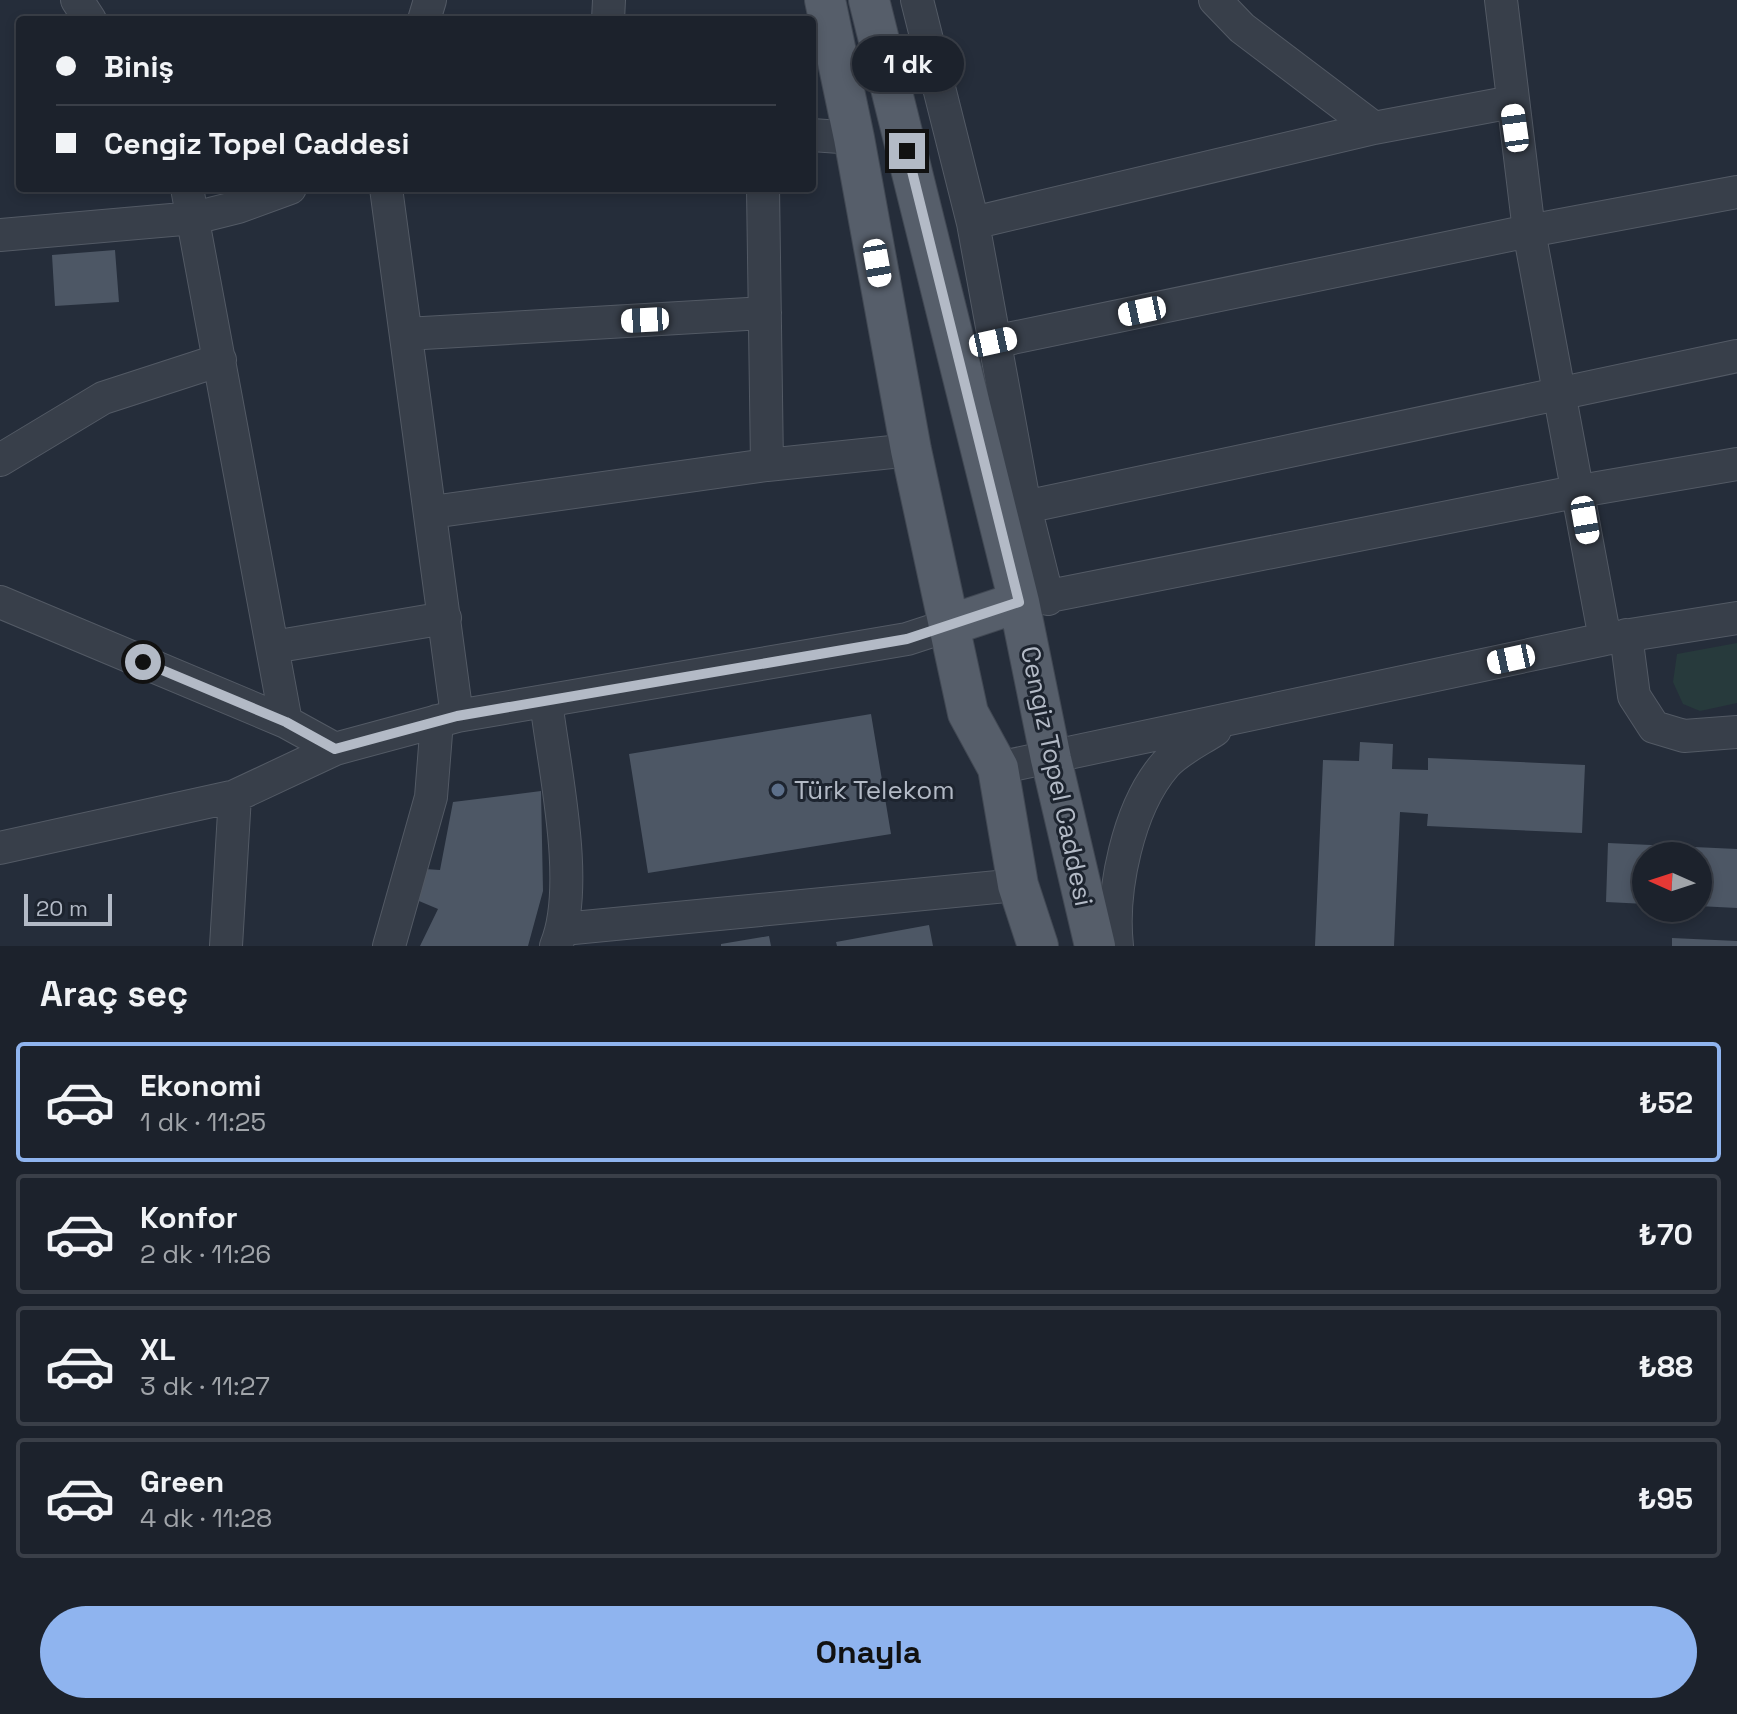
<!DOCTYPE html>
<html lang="tr">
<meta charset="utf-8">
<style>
:root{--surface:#1c222c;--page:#292f38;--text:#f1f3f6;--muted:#a0a4a9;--line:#3a3f48;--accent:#8fb4ef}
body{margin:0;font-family:"Space Grotesk",sans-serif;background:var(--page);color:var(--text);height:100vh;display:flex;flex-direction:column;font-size:30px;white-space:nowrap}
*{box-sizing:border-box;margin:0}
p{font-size:26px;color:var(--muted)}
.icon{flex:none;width:44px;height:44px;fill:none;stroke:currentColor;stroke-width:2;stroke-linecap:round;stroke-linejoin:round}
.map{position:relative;height:946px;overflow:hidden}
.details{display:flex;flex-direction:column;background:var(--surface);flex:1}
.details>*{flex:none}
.guide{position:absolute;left:16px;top:16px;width:800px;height:176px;border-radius:8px;box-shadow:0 4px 12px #0003,0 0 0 2px var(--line);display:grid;align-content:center;height:176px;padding:0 40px;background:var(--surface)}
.needle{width:52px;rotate:273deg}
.tools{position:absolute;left:1632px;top:842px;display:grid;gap:16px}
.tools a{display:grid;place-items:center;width:80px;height:80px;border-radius:50%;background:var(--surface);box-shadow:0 4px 12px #0003,0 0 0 2px var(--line);font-size:40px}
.scale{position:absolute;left:24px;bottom:20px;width:88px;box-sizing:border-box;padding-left:8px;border:4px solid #b3bac6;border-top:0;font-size:22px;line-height:28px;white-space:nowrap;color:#b3bac6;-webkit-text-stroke:6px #1d242f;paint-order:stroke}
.end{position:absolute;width:36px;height:36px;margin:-18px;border:10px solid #b3bac6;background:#111;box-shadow:0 0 0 4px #111}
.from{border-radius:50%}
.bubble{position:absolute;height:56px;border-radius:28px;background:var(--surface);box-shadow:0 4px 12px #0003,0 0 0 2px var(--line);font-size:26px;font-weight:700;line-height:56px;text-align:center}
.car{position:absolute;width:24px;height:48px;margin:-24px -12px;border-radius:10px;box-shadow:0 0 6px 2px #0007;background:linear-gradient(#fff 24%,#345 0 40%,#fff 0 76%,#345 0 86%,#fff 0)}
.guide b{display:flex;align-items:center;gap:28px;height:76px;font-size:30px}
.guide b+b{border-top:2px solid var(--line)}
.guide i{width:20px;height:20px;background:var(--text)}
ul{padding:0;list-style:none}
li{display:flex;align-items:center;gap:24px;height:120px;margin:0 16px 12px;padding:0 24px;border:4px solid var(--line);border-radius:8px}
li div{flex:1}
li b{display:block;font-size:30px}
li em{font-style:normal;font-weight:700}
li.selected{border-color:var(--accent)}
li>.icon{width:72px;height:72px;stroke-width:1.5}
h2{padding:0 40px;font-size:36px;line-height:96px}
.cta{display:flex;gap:16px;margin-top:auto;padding:16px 40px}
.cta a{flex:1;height:92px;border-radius:48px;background:var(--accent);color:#111;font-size:32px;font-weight:700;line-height:92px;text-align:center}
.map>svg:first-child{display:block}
.green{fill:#273a3c}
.building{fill:#4d5765}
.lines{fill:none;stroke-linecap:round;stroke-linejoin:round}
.minor-casing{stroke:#535a65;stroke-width:34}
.major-casing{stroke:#414853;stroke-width:42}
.minor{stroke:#383f4a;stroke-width:32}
.major{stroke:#565e6a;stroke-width:40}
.route{stroke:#b3bac6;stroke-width:10}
.service-dot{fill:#5c6f8a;stroke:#1d242f;stroke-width:3}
.labels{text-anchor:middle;stroke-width:6;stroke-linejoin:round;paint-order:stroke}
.street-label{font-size:26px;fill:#b3bac6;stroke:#1d242f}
.poi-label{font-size:26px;fill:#b3bac6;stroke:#1d242f;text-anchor:start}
</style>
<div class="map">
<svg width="1737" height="946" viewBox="0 0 1737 946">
<rect width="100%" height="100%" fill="#252d3a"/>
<path class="green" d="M1737,643v60l-37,8 -17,-7 -10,-22 4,-28z"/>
<path class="building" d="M115,250l4,52 -64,4 -3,-51z
M871,714l20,120 -243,39 -19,-119z
M1360,742l33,2 -1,25 36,1v-12l157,7 -3,68 -155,-7 1,-12 -28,-2 -6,134h-79l8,-186 36,1z
M541,791l2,100 -15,55h-108l18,-37 -19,-8 6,-32 15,1 13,-68z
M1608,843l129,6v59l-39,-2v-50h-52v48l-40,-2z
M929,925l4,21h-96l-1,-4z
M769,936l2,10h-50v-2z
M1672,938l65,3v5h-65z"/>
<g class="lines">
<defs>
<path id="minor" d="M77,0l13,20
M917,0l56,223 52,284 23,92
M1215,0l27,28 132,100
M1501,0l28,231 76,408
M424,20l6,-20
M608,20l1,-20
M812,135l42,3
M187,188l99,534
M386,188l71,528
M763,188l4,277
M973,223l401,-95 138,-26
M0,235l194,-17 44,-11 52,-19
M406,334l359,-21
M993,342l536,-111 208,-39
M0,460l103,-62 117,-38
M1025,507l712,-151
M432,512l335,-47 144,-15
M0,602l286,120 49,27
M1019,602l561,-111 157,-27
M1626,635l8,61 20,31 30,9 53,-4
M273,647l172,-29
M546,701c8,67 35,185 10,245
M998,768l607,-129 132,-21
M0,848l235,-52 100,-47 122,-33 450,-77 43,-14
M563,929l455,-44
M226,946l9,-150
M389,946l42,-149 6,-76
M1117,946c-6,-55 11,-138 48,-181 12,-14 35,-25 50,-35"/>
<path id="major" d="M825,0l29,138 57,312 57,263 30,55 20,117 20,61
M869,0l150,602 32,157 44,187
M950,625l69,-23"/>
</defs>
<use href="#minor" class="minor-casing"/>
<use href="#major" class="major-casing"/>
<use href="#minor" class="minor"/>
<use href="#major" class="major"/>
</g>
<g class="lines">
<path class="route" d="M143,662l143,60 49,27 122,-33 450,-77 112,-37 -112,-451"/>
</g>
<circle class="service-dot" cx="778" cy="790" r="8"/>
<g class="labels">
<g class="street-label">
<text transform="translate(1057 776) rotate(78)" y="9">Cengiz Topel Caddesi</text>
</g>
<g class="poi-label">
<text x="794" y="799">Türk Telekom</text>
</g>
</g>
</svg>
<div class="tools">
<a><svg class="needle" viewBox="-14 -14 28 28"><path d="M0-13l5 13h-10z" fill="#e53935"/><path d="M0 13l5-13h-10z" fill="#a0a4a9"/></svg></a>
</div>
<div class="scale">20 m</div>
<i class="end from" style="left:143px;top:662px"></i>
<i class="end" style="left:907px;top:151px"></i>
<div class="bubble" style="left:852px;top:36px;width:112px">1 dk</div>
<i class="car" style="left:1515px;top:128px;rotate:352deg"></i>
<i class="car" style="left:877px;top:263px;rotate:170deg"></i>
<i class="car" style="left:1142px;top:311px;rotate:258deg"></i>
<i class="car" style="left:645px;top:320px;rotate:267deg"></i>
<i class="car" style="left:993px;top:342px;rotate:78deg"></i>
<i class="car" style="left:1585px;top:520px;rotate:170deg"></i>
<i class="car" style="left:1511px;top:659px;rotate:258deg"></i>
<div class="guide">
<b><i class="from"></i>Biniş</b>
<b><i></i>Cengiz Topel Caddesi</b>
</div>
</div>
<section class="details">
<h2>Araç seç</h2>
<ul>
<li class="selected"><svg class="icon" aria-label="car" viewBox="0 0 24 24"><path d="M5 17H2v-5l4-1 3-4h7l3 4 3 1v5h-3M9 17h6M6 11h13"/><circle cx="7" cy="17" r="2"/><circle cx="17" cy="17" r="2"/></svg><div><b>Ekonomi</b><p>1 dk · 11:25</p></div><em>₺52</em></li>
<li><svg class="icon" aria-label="car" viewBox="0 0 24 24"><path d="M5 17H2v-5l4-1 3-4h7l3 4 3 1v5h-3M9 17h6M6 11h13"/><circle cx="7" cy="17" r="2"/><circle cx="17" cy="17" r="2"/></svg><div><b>Konfor</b><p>2 dk · 11:26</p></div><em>₺70</em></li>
<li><svg class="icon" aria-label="car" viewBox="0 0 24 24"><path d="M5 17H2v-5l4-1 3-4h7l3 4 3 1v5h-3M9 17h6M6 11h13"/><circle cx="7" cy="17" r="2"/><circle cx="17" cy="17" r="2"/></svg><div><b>XL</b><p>3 dk · 11:27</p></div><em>₺88</em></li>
<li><svg class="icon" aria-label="car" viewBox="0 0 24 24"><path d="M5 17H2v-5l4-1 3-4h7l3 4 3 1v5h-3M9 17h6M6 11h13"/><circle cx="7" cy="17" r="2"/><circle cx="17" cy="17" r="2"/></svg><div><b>Green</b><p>4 dk · 11:28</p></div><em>₺95</em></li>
</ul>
<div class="cta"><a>Onayla</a></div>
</section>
